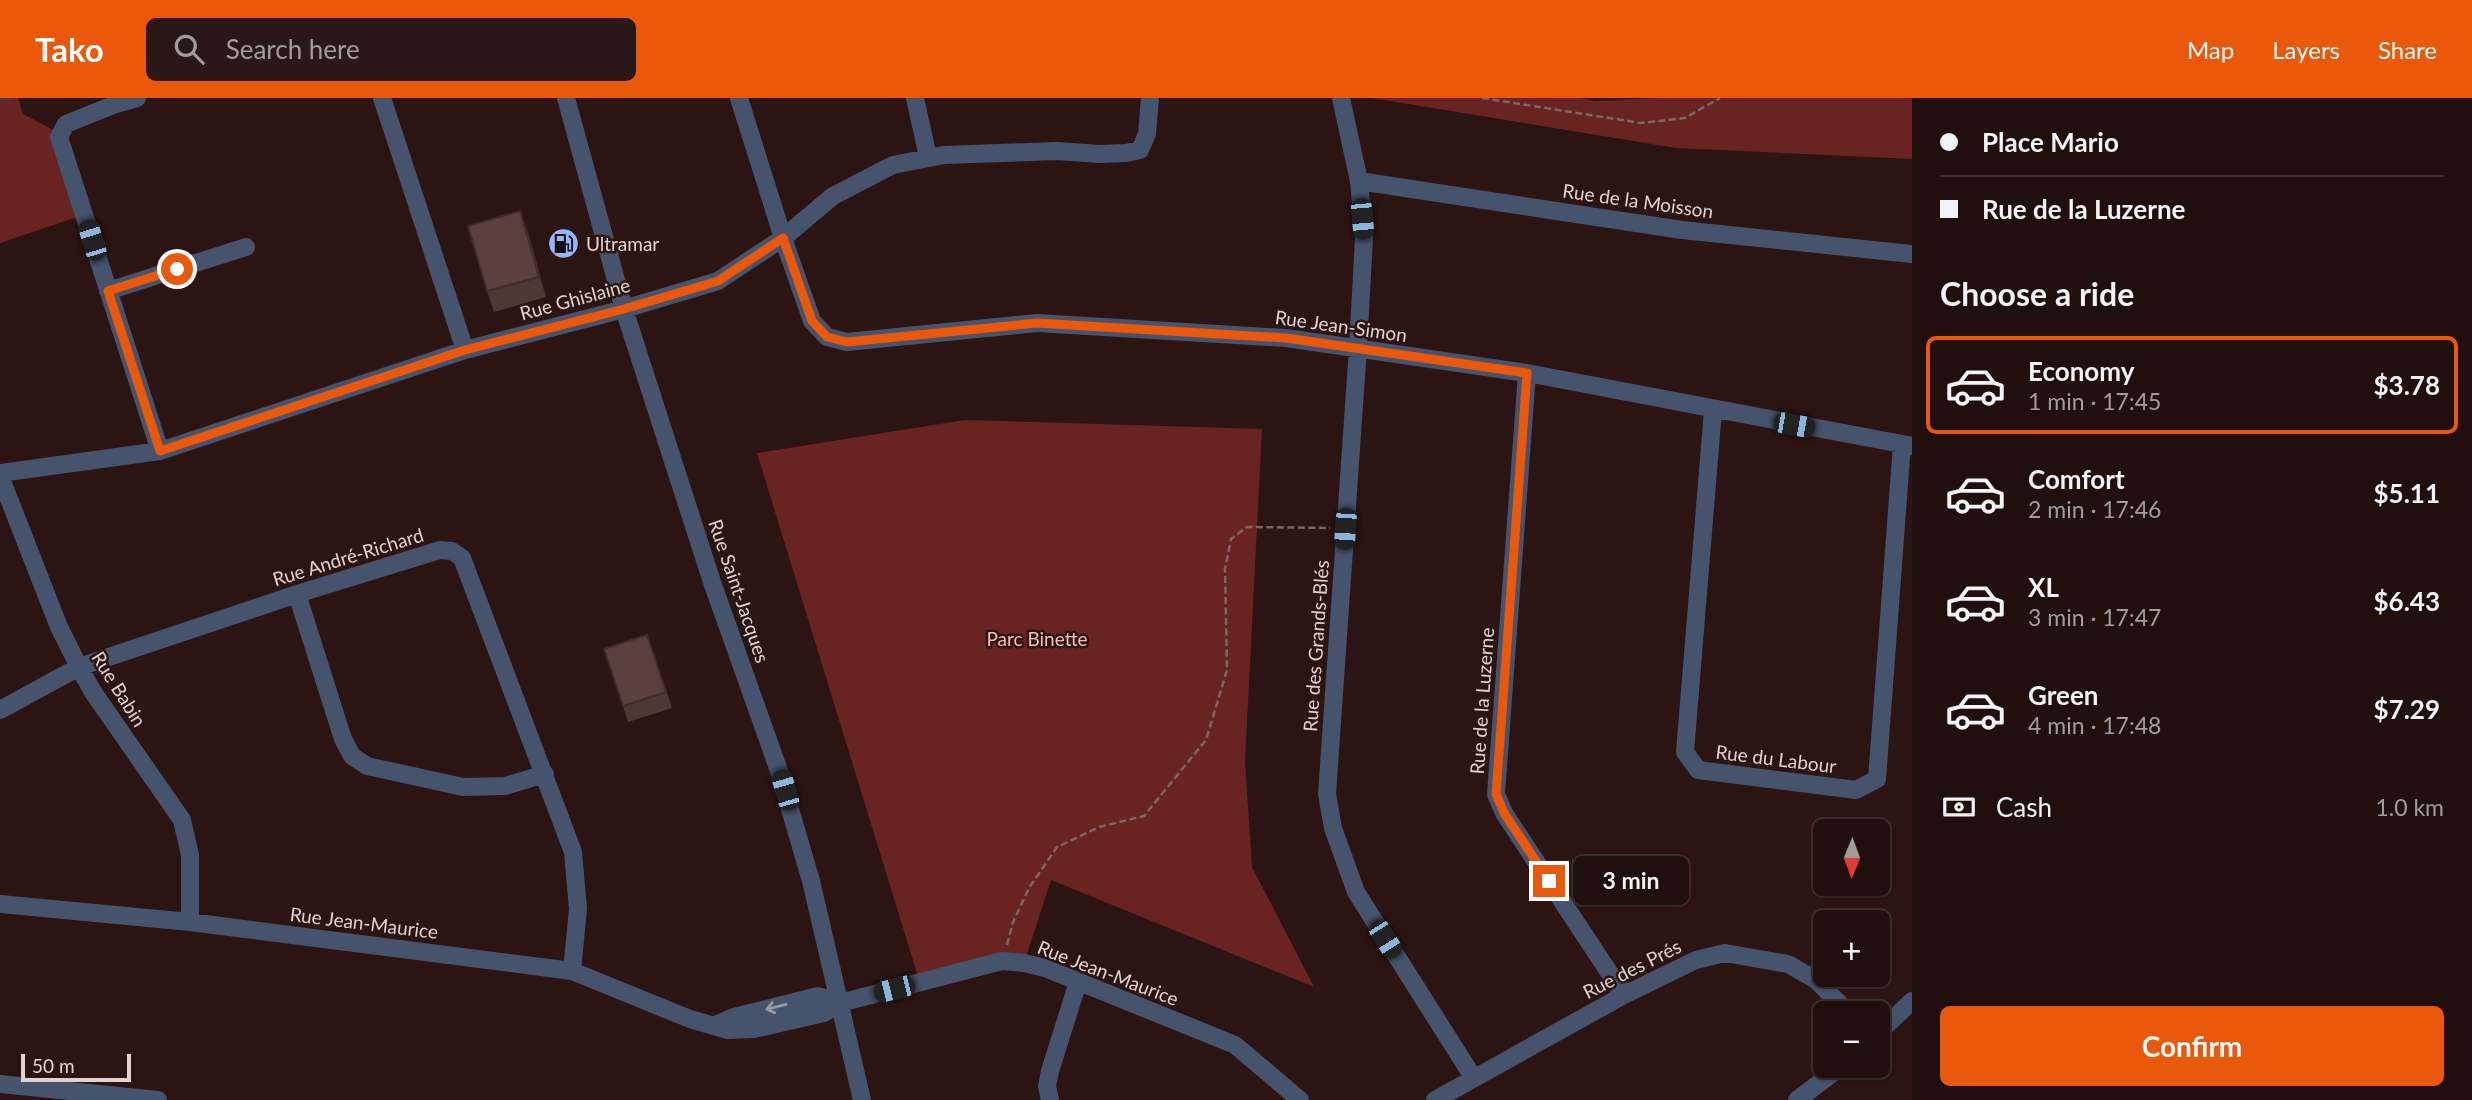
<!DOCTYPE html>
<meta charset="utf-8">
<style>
:root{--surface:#210f0e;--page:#291817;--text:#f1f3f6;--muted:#a29c9e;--line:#3e2f2e;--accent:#ea580c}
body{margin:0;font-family:Lato,sans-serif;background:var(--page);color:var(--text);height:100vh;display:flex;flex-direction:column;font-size:26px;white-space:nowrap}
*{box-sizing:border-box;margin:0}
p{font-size:23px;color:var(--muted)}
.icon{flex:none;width:38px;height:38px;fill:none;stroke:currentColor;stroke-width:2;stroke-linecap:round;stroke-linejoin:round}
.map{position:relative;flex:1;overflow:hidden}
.sheet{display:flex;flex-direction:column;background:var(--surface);width:560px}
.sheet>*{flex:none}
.hud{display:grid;align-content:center;height:154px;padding:0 28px;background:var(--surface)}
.needle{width:46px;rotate:181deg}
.controls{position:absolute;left:1813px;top:721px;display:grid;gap:14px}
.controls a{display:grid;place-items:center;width:77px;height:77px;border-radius:10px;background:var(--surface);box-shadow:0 2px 5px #0004,0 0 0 2px var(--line);font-size:35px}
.scale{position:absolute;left:21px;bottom:18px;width:110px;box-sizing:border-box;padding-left:7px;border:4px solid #e2d1cf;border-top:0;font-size:19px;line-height:24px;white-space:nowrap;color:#e2d1cf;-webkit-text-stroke:5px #2c1412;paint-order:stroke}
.end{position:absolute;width:32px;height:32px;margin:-16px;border:9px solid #ea580c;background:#fff;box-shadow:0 0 0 4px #fff}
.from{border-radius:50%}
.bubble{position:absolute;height:49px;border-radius:10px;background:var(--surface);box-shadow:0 2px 5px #0004,0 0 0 2px var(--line);font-size:23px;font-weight:700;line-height:49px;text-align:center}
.car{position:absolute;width:21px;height:42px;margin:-21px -10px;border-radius:9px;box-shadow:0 0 5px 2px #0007;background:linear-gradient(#222 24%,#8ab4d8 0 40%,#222 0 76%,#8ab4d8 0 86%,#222 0)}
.hud b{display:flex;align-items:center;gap:24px;height:66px;font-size:26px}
.hud b+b{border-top:2px solid var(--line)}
.hud i{width:18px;height:18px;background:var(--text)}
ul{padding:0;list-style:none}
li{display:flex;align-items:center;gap:21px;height:98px;margin:0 14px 10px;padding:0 14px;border:4px solid transparent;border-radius:10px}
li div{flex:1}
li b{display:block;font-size:26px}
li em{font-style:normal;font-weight:700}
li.on{border-color:var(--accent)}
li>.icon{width:63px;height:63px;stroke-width:1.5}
h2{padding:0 28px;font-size:32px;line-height:84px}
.pay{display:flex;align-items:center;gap:18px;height:77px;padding:0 28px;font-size:26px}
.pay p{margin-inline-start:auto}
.action{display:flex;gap:14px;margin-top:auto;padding:14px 28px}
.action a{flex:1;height:80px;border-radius:10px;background:var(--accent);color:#fff;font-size:28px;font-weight:700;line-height:80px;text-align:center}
header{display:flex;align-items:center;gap:42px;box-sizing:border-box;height:98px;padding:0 35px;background:var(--accent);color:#fff}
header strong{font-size:33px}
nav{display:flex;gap:38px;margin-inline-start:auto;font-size:24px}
.search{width:490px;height:63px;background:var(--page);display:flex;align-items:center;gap:18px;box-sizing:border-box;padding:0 24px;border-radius:10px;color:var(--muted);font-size:26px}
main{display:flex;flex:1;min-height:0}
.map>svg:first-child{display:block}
.green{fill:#692421}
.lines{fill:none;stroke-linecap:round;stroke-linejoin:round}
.path{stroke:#7c6765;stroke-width:2.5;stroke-dasharray:7 3.5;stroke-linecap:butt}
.minor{stroke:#45536c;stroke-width:18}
.wall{fill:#4f3734}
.shaded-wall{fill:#402d2b}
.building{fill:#5c403d;stroke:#402d2b;stroke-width:2}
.oneway{stroke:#9b98a2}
.route{stroke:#ea580c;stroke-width:9}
.labels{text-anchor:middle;stroke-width:5;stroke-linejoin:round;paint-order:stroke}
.street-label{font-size:19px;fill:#e2d1cf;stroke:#2c1412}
.poi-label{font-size:19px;fill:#e2d1cf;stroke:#2c1412;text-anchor:start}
.park-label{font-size:19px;fill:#fdbab2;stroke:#2c1412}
</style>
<header>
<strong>Tako</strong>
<div class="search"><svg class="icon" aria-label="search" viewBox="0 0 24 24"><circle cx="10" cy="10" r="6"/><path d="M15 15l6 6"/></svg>Search here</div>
<nav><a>Map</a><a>Layers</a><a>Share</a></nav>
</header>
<main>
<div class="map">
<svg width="1912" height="1002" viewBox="0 0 1912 1002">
<rect width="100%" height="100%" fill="#2c1412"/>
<path class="green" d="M0,0h18l5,16 36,19 21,83 -80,27z
M1372,0h208l15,3 65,-3h252v61l-236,-11z
M965,322l297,9 -17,332 7,106 62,120 -263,-107 -27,83 -104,20 -163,-530z"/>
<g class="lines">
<path class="path" d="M1482,0l159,25 44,-5 35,-20
M1007,847l6,-23 16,-34 28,-41 42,-20 45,-11 62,-76 21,-70 -2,-101 6,-30 16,-12 83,1"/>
<path class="minor" d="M137,0l-21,6 -50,20 -7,13 101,314
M382,0l83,252
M566,0l58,211 88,273 66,186 33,113 51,219
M739,0l44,140 29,83 15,16 20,5 190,-19 249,15 241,35 385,73
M915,0l13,59
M1341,0l18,83 5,57 -6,110 -31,446 6,34 23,64 117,185
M1359,83l323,49 230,24
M108,193l138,-44
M1527,275l-31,421 8,19 120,182
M1713,312l-28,342 13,18 158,20 21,-11 25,-335
M0,375l160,-22 305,-101 159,-41 94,-28 65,-43 50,-42 60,-31 51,-10 113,-4 42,3 27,-1 14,-3 7,-16 3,-36
M0,378l59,151 20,40 14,25 89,128 8,35v67
M297,496l46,145 9,17 15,10 96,21 42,-1 40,-12
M0,612l79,-43 218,-73 143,-44 12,1 10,7 111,294 5,57 -6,62
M0,806l190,18 382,49 118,48 38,11 26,-1 70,-16 16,-10 162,-42 22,2 21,5 190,77 65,55
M713,928l21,-9 84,-21 22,7
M1878,935l34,-32
M0,986l158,16
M1050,1002l-3,-14 3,-15 28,-89
M1435,1002l189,-105 72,-35 29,-7 63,11 28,16 33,33
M1797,1002l45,-34"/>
</g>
<path class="wall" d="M0,0h16l-15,5z
M520,113l8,21 18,65 -52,15 -7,-21z
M653,553l19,57 -44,14 -5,-16z"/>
<path class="shaded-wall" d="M520,113l8,21 18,65 -7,-20z"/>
<path class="building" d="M520,113l19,66 -52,14 -19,-65z
M647,537l19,57 -43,14 -19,-57z"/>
<defs><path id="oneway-shaft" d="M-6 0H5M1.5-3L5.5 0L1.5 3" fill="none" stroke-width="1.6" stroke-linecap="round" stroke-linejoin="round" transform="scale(1.75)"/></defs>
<use class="oneway" href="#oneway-shaft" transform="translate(776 909) rotate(166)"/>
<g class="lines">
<path class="route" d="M177,171l-69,22 52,160 305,-101 159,-41 94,-28 65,-43 29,83 15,16 20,5 190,-19 249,15 241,35 -31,421 8,19 45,68"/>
</g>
<defs>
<symbol id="fuel-disc" viewBox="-11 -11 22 22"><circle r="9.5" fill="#93b7fd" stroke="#2c1412"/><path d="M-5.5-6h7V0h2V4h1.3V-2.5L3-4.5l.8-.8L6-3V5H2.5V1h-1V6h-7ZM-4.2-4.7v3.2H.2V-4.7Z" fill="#111"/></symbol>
</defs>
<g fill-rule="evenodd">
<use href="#fuel-disc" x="546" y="128" width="35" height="35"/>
</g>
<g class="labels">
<g class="street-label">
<text transform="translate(1638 103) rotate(8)" y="7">Rue de la Moisson</text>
<text transform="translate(575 201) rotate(-15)" y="7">Rue Ghislaine</text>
<text transform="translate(1341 228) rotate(8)" y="7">Rue Jean-Simon</text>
<text transform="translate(348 459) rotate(-17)" y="7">Rue André-Richard</text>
<text transform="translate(739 493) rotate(71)" y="7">Rue Saint-Jacques</text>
<text transform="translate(1316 548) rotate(-86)" y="7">Rue des Grands-Blés</text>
<text transform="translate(119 591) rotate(58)" y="7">Rue Babin</text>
<text transform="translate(1482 603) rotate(-86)" y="7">Rue de la Luzerne</text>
<text transform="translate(1776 661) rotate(7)" y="7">Rue du Labour</text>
<text transform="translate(364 825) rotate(7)" y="7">Rue Jean-Maurice</text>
<text transform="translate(1632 871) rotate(-27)" y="7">Rue des Prés</text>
<text transform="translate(1108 875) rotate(21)" y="7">Rue Jean-Maurice</text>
</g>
<g class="poi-label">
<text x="586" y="153">Ultramar</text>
</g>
<g class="park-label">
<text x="1037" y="548">Parc Binette</text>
</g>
</g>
</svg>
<div class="controls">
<a><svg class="needle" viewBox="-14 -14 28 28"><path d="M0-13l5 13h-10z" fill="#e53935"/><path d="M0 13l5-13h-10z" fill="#a29c9e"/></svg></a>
<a>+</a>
<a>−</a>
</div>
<div class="scale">50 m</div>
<i class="end from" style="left:177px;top:171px"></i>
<i class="end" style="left:1549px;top:783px"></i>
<div class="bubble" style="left:1573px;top:758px;width:116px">3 min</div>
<i class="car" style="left:1362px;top:121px;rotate:175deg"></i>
<i class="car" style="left:92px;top:142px;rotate:343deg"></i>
<i class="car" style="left:1794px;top:327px;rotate:100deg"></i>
<i class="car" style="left:1345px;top:431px;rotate:184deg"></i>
<i class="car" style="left:785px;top:692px;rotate:344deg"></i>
<i class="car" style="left:1385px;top:841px;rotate:148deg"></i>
<i class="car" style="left:894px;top:891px;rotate:256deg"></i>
</div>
<section class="sheet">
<div class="hud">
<b><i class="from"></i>Place Mario</b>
<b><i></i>Rue de la Luzerne</b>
</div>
<h2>Choose a ride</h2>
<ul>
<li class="on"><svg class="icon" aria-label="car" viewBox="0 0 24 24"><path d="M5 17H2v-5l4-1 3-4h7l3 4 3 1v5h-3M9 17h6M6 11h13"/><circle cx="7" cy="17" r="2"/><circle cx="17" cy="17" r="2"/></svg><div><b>Economy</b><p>1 min · 17:45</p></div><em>$3.78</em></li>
<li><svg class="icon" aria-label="car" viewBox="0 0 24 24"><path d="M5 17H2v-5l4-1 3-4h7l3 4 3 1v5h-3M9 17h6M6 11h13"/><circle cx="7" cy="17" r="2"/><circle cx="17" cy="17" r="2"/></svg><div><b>Comfort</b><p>2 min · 17:46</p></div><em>$5.11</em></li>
<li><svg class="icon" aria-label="car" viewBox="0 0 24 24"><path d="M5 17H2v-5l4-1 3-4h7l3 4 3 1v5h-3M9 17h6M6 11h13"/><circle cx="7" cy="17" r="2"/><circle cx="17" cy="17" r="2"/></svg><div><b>XL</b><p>3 min · 17:47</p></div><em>$6.43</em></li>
<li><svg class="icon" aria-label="car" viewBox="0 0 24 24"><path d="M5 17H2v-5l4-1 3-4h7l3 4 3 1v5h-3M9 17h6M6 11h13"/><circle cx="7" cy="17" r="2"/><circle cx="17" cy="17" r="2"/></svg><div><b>Green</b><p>4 min · 17:48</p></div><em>$7.29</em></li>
</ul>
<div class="pay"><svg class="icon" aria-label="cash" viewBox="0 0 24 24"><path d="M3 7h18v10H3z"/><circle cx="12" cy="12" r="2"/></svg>Cash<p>1.0 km</p></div>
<div class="action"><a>Confirm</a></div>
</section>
</main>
